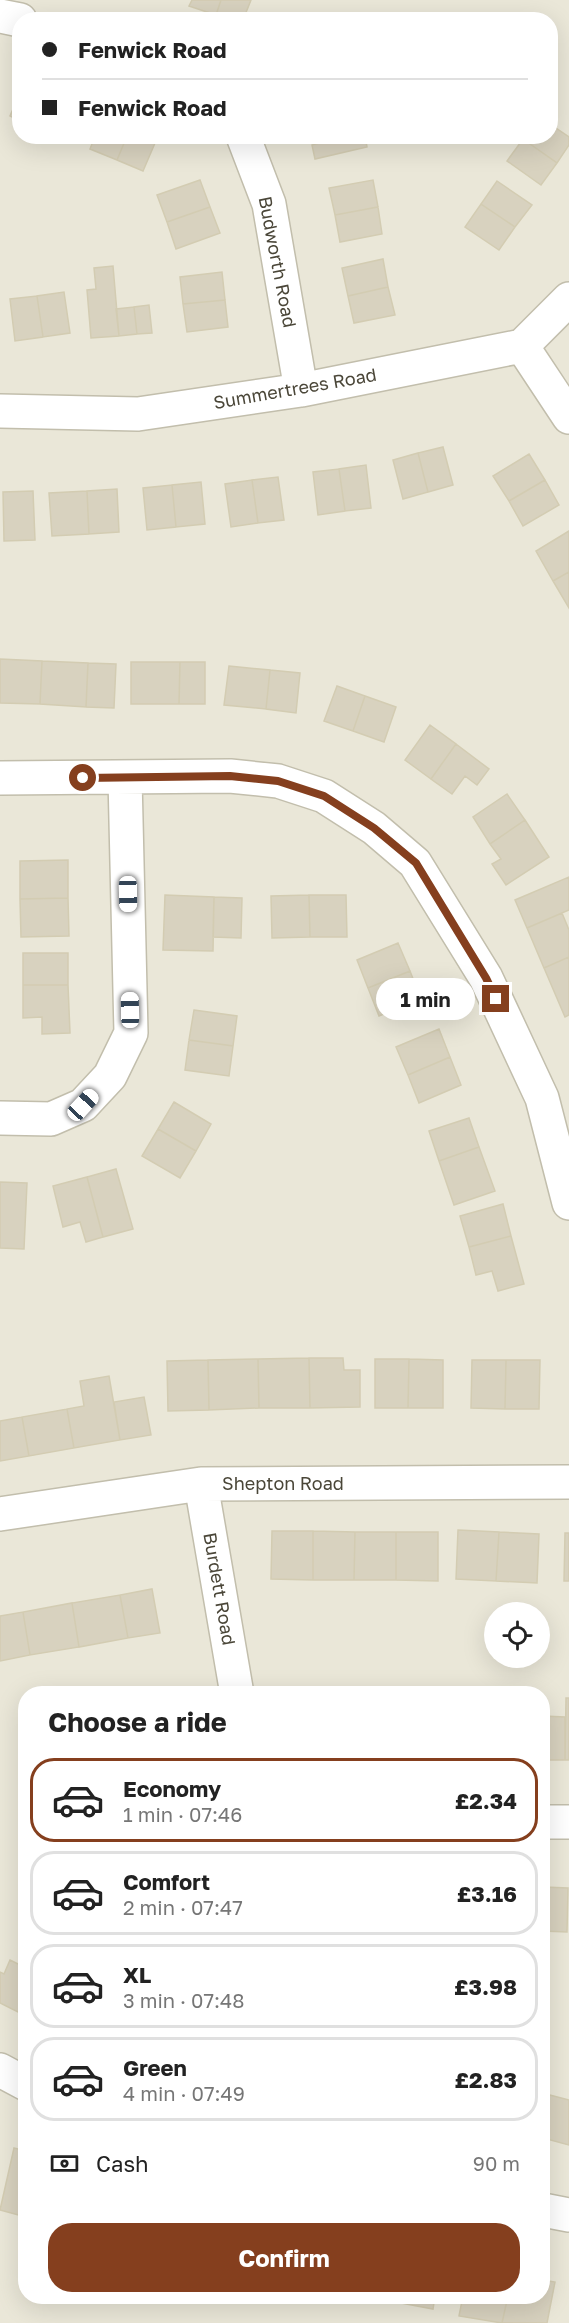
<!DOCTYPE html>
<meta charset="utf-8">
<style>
:root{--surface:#fff;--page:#f6f6f6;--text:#222;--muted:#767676;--line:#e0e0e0;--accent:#853f1e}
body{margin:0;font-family:"Golos Text",sans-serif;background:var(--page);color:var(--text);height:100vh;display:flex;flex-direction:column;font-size:22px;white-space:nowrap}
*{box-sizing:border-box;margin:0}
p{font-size:20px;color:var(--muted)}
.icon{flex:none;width:33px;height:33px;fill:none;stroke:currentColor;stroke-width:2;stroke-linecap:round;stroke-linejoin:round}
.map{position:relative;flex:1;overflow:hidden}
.side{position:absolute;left:18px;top:1686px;width:532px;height:618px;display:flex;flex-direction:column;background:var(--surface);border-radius:24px;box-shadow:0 6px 24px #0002}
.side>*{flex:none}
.top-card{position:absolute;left:12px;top:12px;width:546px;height:132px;border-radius:24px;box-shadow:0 6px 24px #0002;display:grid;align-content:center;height:132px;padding:0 30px;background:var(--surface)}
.tools{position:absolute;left:484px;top:1602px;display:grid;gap:12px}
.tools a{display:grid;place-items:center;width:66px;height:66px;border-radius:50%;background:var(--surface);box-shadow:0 6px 24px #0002;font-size:30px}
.end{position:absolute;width:27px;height:27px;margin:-14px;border:8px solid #853f1e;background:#fff;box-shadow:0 0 0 3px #fff}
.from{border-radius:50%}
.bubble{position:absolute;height:42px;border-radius:21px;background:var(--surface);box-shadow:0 6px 24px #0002;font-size:20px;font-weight:700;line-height:42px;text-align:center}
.car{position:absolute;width:18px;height:36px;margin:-18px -9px;border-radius:8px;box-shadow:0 0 4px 2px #0007;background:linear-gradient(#fff 24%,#345 0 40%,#fff 0 76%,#345 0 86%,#fff 0)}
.top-card b{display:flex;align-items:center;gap:21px;height:57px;font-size:22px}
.top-card b+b{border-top:2px solid var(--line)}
.top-card i{width:15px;height:15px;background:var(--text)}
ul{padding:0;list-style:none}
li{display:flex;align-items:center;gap:18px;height:84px;margin:0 12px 9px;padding:0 18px;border:3px solid var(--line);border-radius:24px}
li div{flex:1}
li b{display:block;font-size:22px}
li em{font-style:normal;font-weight:700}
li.current{border-color:var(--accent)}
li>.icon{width:54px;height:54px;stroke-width:1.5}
h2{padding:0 30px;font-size:27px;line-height:72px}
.pay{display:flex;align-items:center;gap:15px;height:66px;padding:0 30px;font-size:22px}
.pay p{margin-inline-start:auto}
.primary-button{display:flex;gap:12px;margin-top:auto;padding:12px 30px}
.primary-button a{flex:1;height:69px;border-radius:24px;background:var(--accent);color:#fff;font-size:24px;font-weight:700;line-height:69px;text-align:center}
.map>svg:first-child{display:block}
.residential{fill:#eae7d8;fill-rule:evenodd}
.building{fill:#d8d2bf;stroke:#d3ccb2;stroke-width:1.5}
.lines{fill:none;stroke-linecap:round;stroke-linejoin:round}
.minor-casing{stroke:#c2beac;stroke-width:36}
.minor{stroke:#fff;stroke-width:33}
.route{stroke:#853f1e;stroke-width:8}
.labels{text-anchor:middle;stroke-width:4.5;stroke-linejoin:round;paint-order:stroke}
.street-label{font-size:18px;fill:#4a4638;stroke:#fff}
</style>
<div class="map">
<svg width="569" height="2323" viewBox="0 0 569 2323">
<rect width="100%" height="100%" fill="#f5f4ea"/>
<path class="residential" d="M0,0h569v2323h-569zM20,20h530v116h-530zM495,1612h45v46h-45zM26,1694h517v602h-517z"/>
<path class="building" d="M192,0h29l-5,15 -27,-9z
M221,0h30l-8,20h-16l-11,-5z
M20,93v28l-10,-5z
M550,124l19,13v8l-12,18 -34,-24 1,-3h26z
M95,136h32l-10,24 -27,-11z
M127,136h31l-15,35 -26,-11z
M325,136h40l2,11 -52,12 -3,-14 14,-4z
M523,139l34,24 -16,22 -34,-24z
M200,180l10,27 -43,15 -10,-27z
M373,180l5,27 -43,8 -6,-27z
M497,181l35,24 -17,22 -34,-23z
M481,204l34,23 -16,23 -34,-23z
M210,207l10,26 -44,16 -9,-27z
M378,207l4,27 -42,8 -5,-27z
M383,259l5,28 -40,9 -6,-28z
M113,266l6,70 -28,2 -4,-48 9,-1 -2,-21z
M222,272l3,28 -42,4 -3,-27z
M388,287l7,28 -41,8 -6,-27z
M64,292l6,41 -27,4 -6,-41z
M37,296l6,41 -28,4 -5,-42z
M225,300l3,27 -41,5 -4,-28z
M149,305l3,28 -15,1 -3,-27z
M134,307l3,27 -18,2 -3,-27z
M443,447l10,38 -25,7 -10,-39z
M418,453l10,39 -25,7 -10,-39z
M529,454l16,26 -36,21 -16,-25z
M366,465l5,43 -26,3 -6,-42z
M339,469l6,42 -27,4 -5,-43z
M278,477l6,43 -26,3 -6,-43z
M252,480l6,43 -27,4 -6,-43z
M545,480l14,25 -36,21 -14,-25z
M201,482l4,42 -29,3 -4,-42z
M172,485l4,42 -29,3 -4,-42z
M117,489l2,43 -30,2 -2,-43z
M33,491l2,49 -31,1 -1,-49z
M87,491l2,43 -37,2 -3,-43z
M569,531v41l-16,9 -17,-30z
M569,572v36l-16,-27z
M0,659l42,2 -2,43 -40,-1z
M42,661l46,2 -2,44 -46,-3z
M131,662h49l-1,42h-48z
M180,662h25v42h-26z
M88,663l28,1 -2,44 -28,-1z
M229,666l41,4 -4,39 -42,-4z
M270,670l30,3 -4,40 -30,-4z
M337,686l28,10 -12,35 -29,-10z
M365,696l31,11 -12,35 -31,-11z
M430,725l26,19 -25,35 -26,-19z
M456,744l33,25 -12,16 -12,-9 -13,18 -21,-15z
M507,794l18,26 -35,24 -17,-27z
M525,820l24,37 -43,28 -14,-21 9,-5 -11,-15z
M68,860v38l-48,1v-38z
M569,877v33l-42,18 -12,-28z
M165,895l49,2 -1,54 -50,-1z
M309,895h37l1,42h-37z
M309,895l1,42 -38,1 -1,-42z
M214,897l28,1 -1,40 -28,-1z
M68,898l1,38 -48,1 -1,-38z
M562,913l7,17v27l-25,11 -17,-40z
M398,943l12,28 -42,17 -11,-28z
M23,953h45v32h-45z
M569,957v58l-4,2 -21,-49z
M410,971l11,28 -42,17 -11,-28z
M23,985h45l2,48 -28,1v-17l-19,1z
M194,1010l43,6 -4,30 -44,-6z
M439,1029l11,28 -42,18 -12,-28z
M189,1040l44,6 -4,30 -44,-6z
M450,1057l11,28 -42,18 -11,-28z
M174,1102l37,22 -15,27 -38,-22z
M469,1118l10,29 -40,14 -10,-30z
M158,1129l38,22 -16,27 -38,-22z
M479,1147l16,44 -41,14 -15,-44z
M116,1169l17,60 -30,8 -16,-60z
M87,1177l16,60 -17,5 -6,-20 -17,5 -10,-41z
M0,1182l27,1 -3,66 -24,-1z
M503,1204l8,32 -42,11 -9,-31z
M511,1236l13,48 -26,7 -6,-20 -16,4 -7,-28z
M309,1358l1,50h-51l-1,-49z
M309,1358h34l1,12h16v37l-50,1z
M258,1359l1,49 -50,2 -1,-50z
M375,1359h34l-1,49h-33z
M409,1359l34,1v48h-35z
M208,1360l1,50 -41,1 -1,-50z
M472,1360h34l-1,49 -34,-1z
M506,1360h34l-1,49h-34z
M109,1376l11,64 -46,8 -7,-39 17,-3 -4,-25z
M144,1397l7,38 -31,5 -6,-38z
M67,1409l7,39 -45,8 -7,-39z
M22,1417l7,39 -29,5v-40z
M458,1530l41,2 -3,49 -40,-2z
M272,1531h41v49l-42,-1z
M313,1531l42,1 -1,48h-41z
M355,1532h41v48h-42z
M396,1532h42v49l-42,-1z
M499,1532l40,2 -2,49 -41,-2z
M565,1533h4v48h-5z
M152,1589l8,44 -32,5 -8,-43z
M120,1595l8,43 -49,9 -7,-44z
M72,1603l7,44 -49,8 -7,-43z
M23,1612l7,43 -30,6v-45z
M566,1698h3v62h-4z
M543,1716l22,1v43h-22z
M543,1887l25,1 -1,44 -24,-1z
M10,1960l16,8v38l-4,8 -22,-11v-31l4,2z
M546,2094l23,6v45l-26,-7v-33z
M14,2148l12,3v66l-26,-7z
M543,2280l12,2 -8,41h-45l6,-27h35z
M391,2296h44l-2,13 -43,-8z
M463,2296h45l-6,27 -43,-7z"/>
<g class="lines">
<defs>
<path id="minor" d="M0,16l20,4
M243,136l26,68 32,186
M522,346l47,71
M0,411l138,3 163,-24 221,-44 47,-47
M0,778l230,-2 48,5 46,15 50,32 41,35 71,115 56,120 27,105
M0,1118l51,1 32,-14 27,-29 21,-43 -6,-255
M201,1484l36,210
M0,1514l201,-30 368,-2
M543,1822h26
M0,2070l26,14
M543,2210l26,5"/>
</defs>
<use href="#minor" class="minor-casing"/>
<use href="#minor" class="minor"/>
</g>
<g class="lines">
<path class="route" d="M83,778l147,-2 48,5 46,15 50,32 42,35 70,115 10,21"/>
</g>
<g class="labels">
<g class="street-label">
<text transform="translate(277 262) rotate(79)" y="6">Budworth Road</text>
<text transform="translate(295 389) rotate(-10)" y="6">Summertrees Road</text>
<text x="283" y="1490">Shepton Road</text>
<text transform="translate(219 1589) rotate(80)" y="6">Burdett Road</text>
</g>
</g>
</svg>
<div class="tools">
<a><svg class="icon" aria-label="locate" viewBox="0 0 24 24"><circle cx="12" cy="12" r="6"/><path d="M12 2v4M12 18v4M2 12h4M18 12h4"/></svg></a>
</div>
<i class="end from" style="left:83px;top:778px"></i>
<i class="end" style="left:496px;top:999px"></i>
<div class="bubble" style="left:376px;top:978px;width:99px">1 min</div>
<i class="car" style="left:128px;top:894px;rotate:179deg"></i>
<i class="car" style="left:130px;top:1010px;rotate:359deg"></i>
<i class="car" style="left:83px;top:1105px;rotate:43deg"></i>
<div class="top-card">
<b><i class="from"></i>Fenwick Road</b>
<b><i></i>Fenwick Road</b>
</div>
<section class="side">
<h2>Choose a ride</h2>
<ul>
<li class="current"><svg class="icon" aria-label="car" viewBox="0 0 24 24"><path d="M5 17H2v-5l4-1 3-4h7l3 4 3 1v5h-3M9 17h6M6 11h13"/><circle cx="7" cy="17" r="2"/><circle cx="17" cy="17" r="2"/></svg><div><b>Economy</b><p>1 min · 07:46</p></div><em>£2.34</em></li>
<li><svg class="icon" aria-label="car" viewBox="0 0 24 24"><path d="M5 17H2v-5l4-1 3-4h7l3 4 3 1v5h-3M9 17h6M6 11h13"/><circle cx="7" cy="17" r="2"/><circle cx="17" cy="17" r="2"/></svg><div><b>Comfort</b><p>2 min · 07:47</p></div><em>£3.16</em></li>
<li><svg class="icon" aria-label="car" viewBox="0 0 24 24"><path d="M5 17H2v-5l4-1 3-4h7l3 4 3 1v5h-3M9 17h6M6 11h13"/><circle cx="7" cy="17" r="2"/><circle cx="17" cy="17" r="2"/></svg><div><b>XL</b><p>3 min · 07:48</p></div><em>£3.98</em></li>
<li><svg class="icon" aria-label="car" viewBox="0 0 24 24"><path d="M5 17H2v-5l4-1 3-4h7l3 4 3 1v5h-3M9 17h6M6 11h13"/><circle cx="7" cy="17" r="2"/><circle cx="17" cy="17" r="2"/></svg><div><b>Green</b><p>4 min · 07:49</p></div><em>£2.83</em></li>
</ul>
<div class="pay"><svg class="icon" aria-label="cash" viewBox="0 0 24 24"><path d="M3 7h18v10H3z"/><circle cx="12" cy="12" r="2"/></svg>Cash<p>90 m</p></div>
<div class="primary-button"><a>Confirm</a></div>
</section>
</div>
